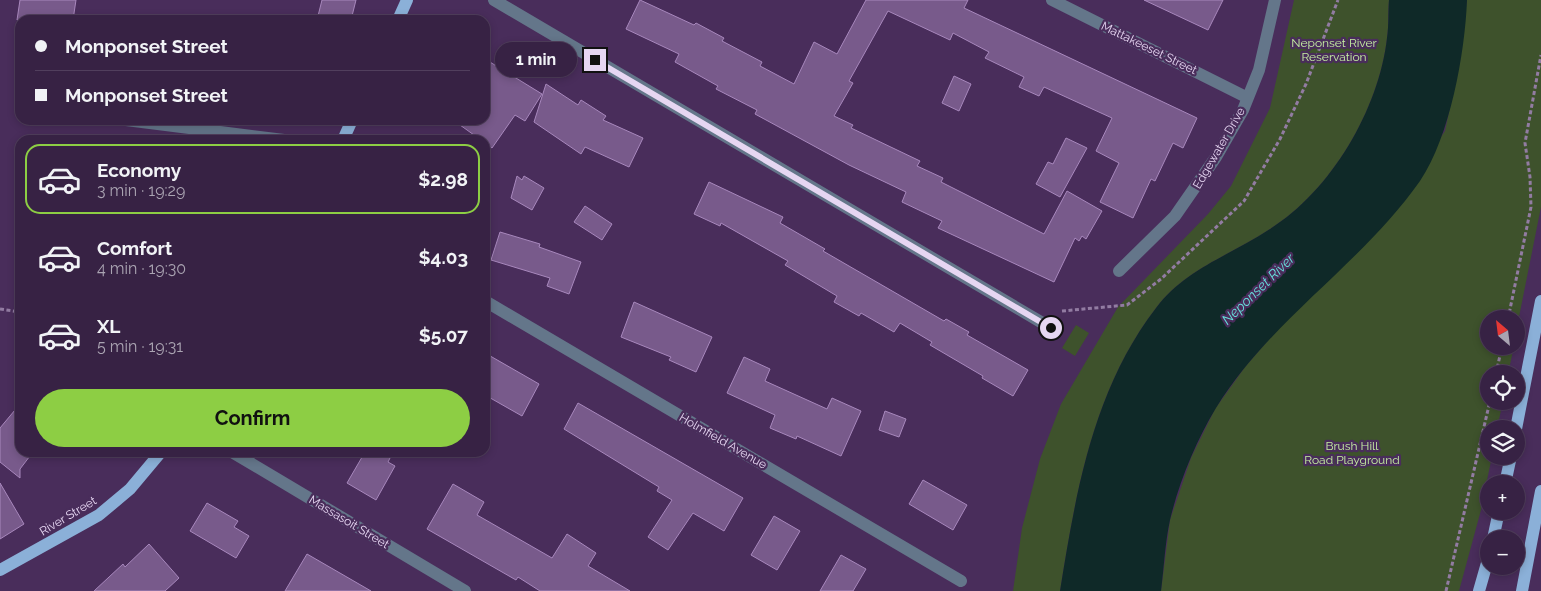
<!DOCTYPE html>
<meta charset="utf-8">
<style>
:root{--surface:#372244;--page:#3e2a4b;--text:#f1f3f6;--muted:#aaa4b2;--line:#513f5d;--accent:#8dce44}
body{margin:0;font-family:Raleway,sans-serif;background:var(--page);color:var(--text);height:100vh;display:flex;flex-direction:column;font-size:19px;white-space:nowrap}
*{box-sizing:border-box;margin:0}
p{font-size:16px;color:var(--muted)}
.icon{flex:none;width:28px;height:28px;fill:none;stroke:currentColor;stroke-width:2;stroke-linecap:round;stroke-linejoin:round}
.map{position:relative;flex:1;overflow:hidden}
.drawer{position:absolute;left:15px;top:135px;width:475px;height:322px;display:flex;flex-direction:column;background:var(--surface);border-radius:15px;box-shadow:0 2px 8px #0003,0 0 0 1px var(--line)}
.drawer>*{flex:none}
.banner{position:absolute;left:15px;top:15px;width:475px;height:110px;border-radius:15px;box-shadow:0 2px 8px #0003,0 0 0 1px var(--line);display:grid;align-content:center;height:110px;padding:0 20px;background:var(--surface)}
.needle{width:32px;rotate:332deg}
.tools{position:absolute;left:1480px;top:310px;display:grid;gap:10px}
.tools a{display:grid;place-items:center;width:45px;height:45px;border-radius:50%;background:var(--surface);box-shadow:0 2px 8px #0003,0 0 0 1px var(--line);font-size:25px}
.end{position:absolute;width:22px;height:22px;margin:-11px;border:6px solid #e6d6f2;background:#111;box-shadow:0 0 0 2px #111}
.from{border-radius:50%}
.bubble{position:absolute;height:35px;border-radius:18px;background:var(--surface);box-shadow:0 2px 8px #0003,0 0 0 1px var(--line);font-size:16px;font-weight:700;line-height:35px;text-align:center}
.banner b{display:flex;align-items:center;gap:18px;height:48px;font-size:19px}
.banner b+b{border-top:1px solid var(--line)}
.banner i{width:12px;height:12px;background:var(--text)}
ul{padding:9px 0 0;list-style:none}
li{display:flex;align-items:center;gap:15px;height:70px;margin:0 10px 8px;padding:0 10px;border:2px solid transparent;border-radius:15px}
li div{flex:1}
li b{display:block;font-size:19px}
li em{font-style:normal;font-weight:700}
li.selected{border-color:var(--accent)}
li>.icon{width:45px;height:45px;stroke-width:1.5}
.button{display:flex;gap:10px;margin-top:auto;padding:10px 20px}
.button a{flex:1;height:58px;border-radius:30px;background:var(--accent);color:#111;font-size:20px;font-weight:700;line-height:58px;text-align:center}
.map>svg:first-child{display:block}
.green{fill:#3e522c}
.water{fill:#0f2928}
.building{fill:#785a8b;stroke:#a888bd}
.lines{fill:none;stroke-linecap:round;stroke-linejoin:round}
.path{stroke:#927ca2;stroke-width:3;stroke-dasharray:4 2.5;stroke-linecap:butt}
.minor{stroke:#64768a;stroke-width:12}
.major{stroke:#8bb0d8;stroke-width:12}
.route{stroke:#e6d6f2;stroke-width:6}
.labels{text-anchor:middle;stroke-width:4.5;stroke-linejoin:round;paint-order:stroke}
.park-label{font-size:12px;fill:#c6f0a2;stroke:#492d5b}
.street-label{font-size:12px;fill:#e6d6f2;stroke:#492d5b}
.water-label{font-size:14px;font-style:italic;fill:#67e2dd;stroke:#492d5b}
</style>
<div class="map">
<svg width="1541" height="591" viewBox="0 0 1541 591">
<rect width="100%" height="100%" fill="#492d5b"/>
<path class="green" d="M1294,0h95c-1,12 0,25 -2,38 -8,71 -56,153 -117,191 -39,26 -85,40 -114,79 -63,82 -80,184 -96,283h-47l9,-63 18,-69 21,-55 57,-97 90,-93 23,-28 39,-78z
M1467,0h74v207l-25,125v-13h-27v27h25l-6,28h-19v27h14l-6,28h-8v27h3l-11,54 -22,81h-298l9,-71 21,-62 24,-49 30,-42 39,-45 91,-88 70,-103 11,-52z
M1076,325l13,8 -14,23 -13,-8z"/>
<path class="water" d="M1389,0h78c-2,53 -17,137 -47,181 -59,84 -150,139 -204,227 -20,33 -37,74 -46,112 -5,23 -6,48 -9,71h-101c16,-99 33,-201 96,-283 29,-39 75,-53 114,-79 61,-38 109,-120 117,-191 2,-13 1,-26 2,-38z"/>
<path class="building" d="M20,0h56l-3,20h-56z
M322,0h34l-5,20h-34z
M640,0l54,25 2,-2 28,15 -2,3 40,21 -2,4 34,18 20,-42 23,12 29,-54h102l-4,8 233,110 -14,30 -10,-5 -18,38 -4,-2 -18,39 -33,-16 19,-39 -23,-12 16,-33 -68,-31 -5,9 -20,-9 5,-10 -39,-19 4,-6 -36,-19 -3,7 -62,-29 -39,70 4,2 -19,33 19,9 -2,3 69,33 -3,5 26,12 -2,4 103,52 23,-43 35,20 -16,28 -4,-3 -3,5 -4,-3 -21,44 -116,-54 4,-7 -40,-19 4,-10 -57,-27 -94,-51 2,-4 -41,-21 2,-3 -43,-24 4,-8 -53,-25z
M1144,0h79l-15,30z
M485,59l57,35 -17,27 -10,-6 -23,33 -7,-5v-3h-4l-28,-20h32z
M954,76l17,8 -12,27 -17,-8z
M546,84l32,21 3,-5 25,16 -3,4 40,18 -14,29 -44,-20 -4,7 -47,-32z
M1066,138l21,10 -27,49 -24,-13 12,-22 5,2z
M517,176l5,4 2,-4 20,12 -12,22 -21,-12z
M709,182l74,35 -3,6 45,26 -2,2 121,70 2,-2 23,13 -2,3 61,35 -15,26 -31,-18 1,-2 -53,-31 2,-3 -32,-19 -6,9 -33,-19 -2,3 -25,-14 3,-6 -52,-31 3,-4 -67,-38 -1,3 -26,-12z
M585,206l27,18 -10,16 -28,-18z
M500,232l40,12 -1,3 42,15 -12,32 -22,-8 3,-8 -59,-18z
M634,302l78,35 -16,35 -27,-12 2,-3 -50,-20z
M485,353l54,31 -17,32 -37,-21z
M744,357l26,12 -5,12 62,28 5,-11 29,13 -20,45 -44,-20 -1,3 -26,-11 5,-13 -48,-22z
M578,403l165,95 -19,33 -31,-18 -25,37 -20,-13 24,-37 -15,-9 2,-4 -95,-58z
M20,404v48h13l-13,17v9l-20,-16v-34z
M885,411l21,8 -7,18 -20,-7z
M365,452h28l-5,10 7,4 -19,34 -29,-17z
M923,480l44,25 -14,25 -44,-26z
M0,483l24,41 -24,15z
M453,484l31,18 -7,13 75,43 15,-24 29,19 -8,13 42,25h-90l-22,-14 -2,3 -89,-51z
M207,503l31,18 -4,6 15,9 -13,22 -46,-27z
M774,516l26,15 -23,39 -26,-15z
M149,544l30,34 -14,13h-71l29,-27 2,3z
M307,554l64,37h-86z
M841,555l25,14 -13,22h-33z"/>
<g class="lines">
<path class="path" d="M0,309l20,3
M1062,311l65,-6 34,-26 83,-78 36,-62 26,-55 32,-84
M1508,319l23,-112 -1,-30 -5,-34 16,-88
M1496,374l6,-28
M1446,591l44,-190"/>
<path class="minor" d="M494,0l557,328
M1052,0l194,97
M126,120l158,20
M1119,271l56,-55 41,-59 27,-47 16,-40 16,-70
M485,301l476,280
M232,452l233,139"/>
<path class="major" d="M398,20l9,-20
M343,140l9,-20
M1516,429l25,-128
M1505,484l6,-28
M1493,539l6,-28
M0,570l99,-55 31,-26 31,-37
M1479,591l10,-35
M1522,591l19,-100"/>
</g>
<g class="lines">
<path class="route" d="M595,60l456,268"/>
</g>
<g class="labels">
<g class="park-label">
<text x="1334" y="47">Neponset River<tspan x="1334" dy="14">Reservation</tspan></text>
<text x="1352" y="450">Brush Hill<tspan x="1352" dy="14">Road Playground</tspan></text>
</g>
<g class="street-label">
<text transform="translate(1149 48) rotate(26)" y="4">Mattakeeset Street</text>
<text transform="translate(1219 148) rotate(-60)" y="4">Edgewater Drive</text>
<text transform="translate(723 441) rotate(30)" y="4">Holmfield Avenue</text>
<text transform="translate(68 516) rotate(-31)" y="4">River Street</text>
<text transform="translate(349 522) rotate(31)" y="4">Massasoit Street</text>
</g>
<g class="water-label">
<text transform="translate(1258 289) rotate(-44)" y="5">Neponset River</text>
</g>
</g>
</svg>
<div class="tools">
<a><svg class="needle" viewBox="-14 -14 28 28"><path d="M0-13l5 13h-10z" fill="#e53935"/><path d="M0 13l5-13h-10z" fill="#aaa4b2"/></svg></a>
<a><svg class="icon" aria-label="locate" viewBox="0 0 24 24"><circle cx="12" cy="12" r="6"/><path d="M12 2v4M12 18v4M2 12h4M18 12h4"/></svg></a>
<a><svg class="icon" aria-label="layers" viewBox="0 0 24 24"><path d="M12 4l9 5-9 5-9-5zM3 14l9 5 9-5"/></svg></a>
<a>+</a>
<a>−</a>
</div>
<i class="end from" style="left:1051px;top:328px"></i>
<i class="end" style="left:595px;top:60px"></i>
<div class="bubble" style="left:495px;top:42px;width:82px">1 min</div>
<div class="banner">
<b><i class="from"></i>Monponset Street</b>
<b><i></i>Monponset Street</b>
</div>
<section class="drawer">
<ul>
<li class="selected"><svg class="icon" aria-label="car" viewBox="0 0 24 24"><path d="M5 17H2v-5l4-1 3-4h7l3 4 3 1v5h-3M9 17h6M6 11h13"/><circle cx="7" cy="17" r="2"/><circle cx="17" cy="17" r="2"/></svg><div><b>Economy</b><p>3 min · 19:29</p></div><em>$2.98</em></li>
<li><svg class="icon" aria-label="car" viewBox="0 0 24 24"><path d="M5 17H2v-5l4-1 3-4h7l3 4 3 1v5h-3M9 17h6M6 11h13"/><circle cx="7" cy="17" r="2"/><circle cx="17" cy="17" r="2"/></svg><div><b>Comfort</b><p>4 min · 19:30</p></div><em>$4.03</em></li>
<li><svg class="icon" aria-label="car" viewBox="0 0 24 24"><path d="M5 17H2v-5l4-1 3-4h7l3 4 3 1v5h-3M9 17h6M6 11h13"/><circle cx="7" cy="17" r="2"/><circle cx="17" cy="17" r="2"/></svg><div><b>XL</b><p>5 min · 19:31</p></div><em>$5.07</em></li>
</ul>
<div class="button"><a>Confirm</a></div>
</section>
</div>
